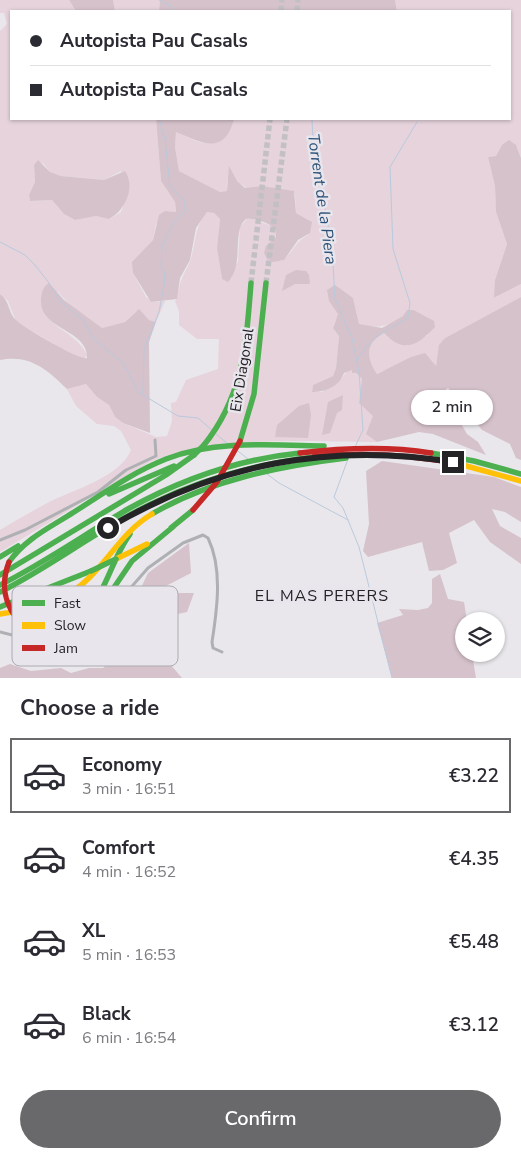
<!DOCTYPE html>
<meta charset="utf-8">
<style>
:root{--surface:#fff;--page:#f2f2f3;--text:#2b2b33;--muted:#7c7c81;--line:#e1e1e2;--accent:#69686b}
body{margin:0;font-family:"Nunito Sans",sans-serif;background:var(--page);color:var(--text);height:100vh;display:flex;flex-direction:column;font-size:19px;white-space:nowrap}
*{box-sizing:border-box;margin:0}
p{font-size:16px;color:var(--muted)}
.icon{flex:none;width:28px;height:28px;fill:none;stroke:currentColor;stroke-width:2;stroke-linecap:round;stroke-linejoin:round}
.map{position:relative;height:678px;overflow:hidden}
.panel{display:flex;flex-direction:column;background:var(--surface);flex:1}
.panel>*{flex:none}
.guide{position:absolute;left:10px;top:10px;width:501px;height:110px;border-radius:0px;box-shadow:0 1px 4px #0004;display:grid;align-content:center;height:110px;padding:0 20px;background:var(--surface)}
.buttons{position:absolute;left:455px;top:612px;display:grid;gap:10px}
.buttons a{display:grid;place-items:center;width:50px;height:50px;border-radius:50%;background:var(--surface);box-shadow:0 1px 4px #0004;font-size:25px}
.end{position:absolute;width:22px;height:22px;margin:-11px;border:6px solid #242326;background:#fff;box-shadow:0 0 0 2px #fff}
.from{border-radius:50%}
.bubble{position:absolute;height:35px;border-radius:18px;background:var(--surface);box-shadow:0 1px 4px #0004;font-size:16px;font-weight:600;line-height:35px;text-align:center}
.guide b{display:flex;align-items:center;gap:18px;height:48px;font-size:19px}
.guide b+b{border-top:1px solid var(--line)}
.guide i{width:12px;height:12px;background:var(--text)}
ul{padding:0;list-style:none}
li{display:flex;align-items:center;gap:15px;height:75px;margin:0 10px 8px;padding:0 10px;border:2px solid transparent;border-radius:0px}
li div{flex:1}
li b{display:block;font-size:19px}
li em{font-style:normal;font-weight:600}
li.selected{border-color:var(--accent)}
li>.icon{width:45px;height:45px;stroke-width:1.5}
h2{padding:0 20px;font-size:22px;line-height:60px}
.button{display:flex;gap:10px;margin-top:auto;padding:10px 20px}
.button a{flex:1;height:58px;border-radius:30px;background:var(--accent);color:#fff;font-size:20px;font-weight:600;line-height:58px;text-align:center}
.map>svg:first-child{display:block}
.green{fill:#e6d3dc;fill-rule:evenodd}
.forest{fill:#d6c2cb}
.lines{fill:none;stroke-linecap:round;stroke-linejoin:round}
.stream{stroke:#b9cadd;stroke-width:1}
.highway-tunnel{stroke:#c2c0c4;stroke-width:5.5;stroke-dasharray:5.5 3;stroke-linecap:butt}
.street{stroke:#afb0b4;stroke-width:3}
.fast{stroke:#4caf50;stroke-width:5.5}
.slow{stroke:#ffc107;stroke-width:5.5}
.jam{stroke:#c62828;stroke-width:5.5}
.fast-bridge{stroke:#4caf50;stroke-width:5.5}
.jam-bridge{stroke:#c62828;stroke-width:5.5}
.route{stroke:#242326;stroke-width:6}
.labels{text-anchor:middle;stroke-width:5;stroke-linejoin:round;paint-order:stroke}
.street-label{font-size:15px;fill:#242326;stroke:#e8e5ed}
.water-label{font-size:16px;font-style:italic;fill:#2b5075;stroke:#e8e5ed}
.neighbourhood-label{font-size:16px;letter-spacing:1px;fill:#242326;stroke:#e8e5ed}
.key{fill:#e8e5ed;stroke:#adabb1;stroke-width:1}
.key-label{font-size:14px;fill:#242326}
</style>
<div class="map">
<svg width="521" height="678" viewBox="0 0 521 678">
<rect width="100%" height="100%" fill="#e9e7eb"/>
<path class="green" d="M0,0h69l7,11h-65v108h145l5,62 14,21 1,11 -7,-2 -13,13 -3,16 -14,15 -6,18 13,24 8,5 11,-1 -9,21 -7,-2 -13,-9 -11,11 -23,6 -31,-22 -13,-14h-16c-7,35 32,35 45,63l-3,5 -24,-12 -44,-27 -8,-20 -8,-7v-263l7,-7 -3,-11h-4zM43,163l7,9 11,4 43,4 17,-9 7,22 -7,19 -11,7 -14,-3 -21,4 -11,-6 -12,-14 -22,1 -1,-6 6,-13 -1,-17z
M113,0h47l-1,11h-44z
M395,0h126v158l-3,-9 -6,-7 -16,14 -8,1 7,29 1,26 11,32 -12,36v18l26,-14v13l-76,41 -8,20 -1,9 -51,3 -9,4c-10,-17 -12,-30 8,-41l5,5 18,8 21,-11 1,-17 -15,-8c-22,11 -29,22 -55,14l-6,-26c-9,9 -16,16 -20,29l6,9 -3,32 -3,8 -20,9 -1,7h10l19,-13 7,-9h4l10,9 -3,24 15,12 -7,19 10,8c-70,0 -166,-8 -229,21l-148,89v-22c17,-10 34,-20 51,-29 23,-11 70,-25 80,-51l-10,-19 -7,-5 -17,-2 -21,-18 -9,-17 19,-5 11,13 12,8 6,12 8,6 33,14 11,-1 5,-15 -1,-18 5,-1 10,-22 32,-11 1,-30h-22l-18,-14v-14l-4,-10 2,-2c3,-17 3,-17 11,-33 9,-19 4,-35 19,-54l7,1 6,6 -3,29 5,31 16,-17 2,-35 7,-8h6l21,8 3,6 -3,7 6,21c12,-5 14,-19 28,-26l1,-15 -13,-7 -1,-19 -33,-8 -14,3 -11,-8h-10v10l-7,1 -41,-21 -4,-24 1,-16c17,9 32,19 49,6l9,-18h276v-108h-113z"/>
<path class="forest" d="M69,0h44l2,11h-39z
M160,0h235l2,11h-238z
M156,119h78c-10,37 -32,24 -58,13l-1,15 4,24 41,21 7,-1 2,-25 8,15 8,7 17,-2 32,5 2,22 16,9 -2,11 -12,7 -14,20 -11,2 -6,-3 -3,-6 2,-7 10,-9v-7c-7,-7 -20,-12 -30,-11 -15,12 -1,45 -18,63l-6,-3 -5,-31 3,-29 -6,-6 -7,-1 -11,16 -6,32 -10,18 -3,21 -26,3 -18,-29 -1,-11 21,-22 6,-25 6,-4 11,1 -1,-10 -14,-21z
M509,140l7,5 5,13v126l-27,14 1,-18 12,-36 -11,-32 -1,-26 -7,-29 8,-1 6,-11z
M38,160l12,12 11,4 43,4 21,-9c11,16 0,40 -16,48l-13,-3 -21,4 -11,-6 -12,-14 -22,1 -1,-6 6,-13 -1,-17z
M296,270l10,1 3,4 1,9h-15l-13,7 4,-16z
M49,283l15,17 38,28 23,-6 14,-13 10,11 7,2 -7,20 1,91 -27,-10 -8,-6 -6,-12 -12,-8 -11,-13 -19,5c-20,-20 -38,-35 -67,-29v-66c10,7 8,19 16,26 7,7 64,41 71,38 1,-29 -48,-28 -46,-58 0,-7 2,-13 8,-17z
M335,285l18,13 6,26 23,4 21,-12 4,-6h7l20,11 1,6c-18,19 -31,27 -51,6 -19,10 -18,25 -7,41l34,-17 14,-4 11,13 3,-21 6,-7 76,-41v163l-5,-2 -6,-14 -28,-14 -34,-42 -5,4 24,42 11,8 8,13 -53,-21 -14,-2 -42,10 -11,-8 7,-18 -14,-13 3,-24 -6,-6h-4v-3l-8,3c-5,14 -19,19 -32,19l1,-7 20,-9 3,-8 3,-32 -6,-8 5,-14 -9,-13 -2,-11z
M343,395l-1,15 -5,3 -7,20 -8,2 6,-33z
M309,403l2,12 -3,23 -33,-1 2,-12 22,-19z
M382,461l112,16 27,10v35l-16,-10 -13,-3 8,17 21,12v26l-31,-22 -16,-22 -25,13 8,30 -14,7 -14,1 -7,-29 -54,15 -5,-6 6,-27 -3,-53z
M189,543l2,30 -31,16 -9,10 -12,-7 9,-19z
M440,574l8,25 16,3 3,19h-3v33h8l4,24h-84l-15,-55 26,-8 -4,-6 19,1 10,-2 4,-5v-24z
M178,593h16l-7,19 -14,3 -11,-9z
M137,638l18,18 15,8 12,14h-182v-10l10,-4 21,7 30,-3 10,5 18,-5h14z"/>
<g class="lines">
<path class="stream" d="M159,0l12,6v5
M312,119l1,24 19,104 3,52 17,39 7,34 4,58 -8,17
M0,242l25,13 10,10 14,18 11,18 24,20 9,17 31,26 14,28 40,24 20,2 15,13
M357,360c14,-23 28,-29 51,-42l2,-15 -17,-54 -3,-82 27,-45
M143,393l1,-43 15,-38 5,-26 1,-12 -4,-8 1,-20 12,-24 11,-11v-9l-15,-16 -5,-47 -6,-20
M216,434l12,10
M238,451l10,8
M348,459l-14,38 9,11 16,39 33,131
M267,474l12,9 69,37"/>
<path class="highway-tunnel" d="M281,11l1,-11
M297,11l1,-11
M251,283l19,-164
M266,283l21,-164"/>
<path class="street" d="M0,540l25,-10 73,-38 28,-22 30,-14 -1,-16
M0,632l44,11 16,-1 21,-6 24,-19 43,-49 35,-25 20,-8 5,3c15,31 9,72 4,104l1,6 9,4"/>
<path class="fast" d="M240,441l14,-47 12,-111
M204,445c40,-50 42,-101 47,-162
M431,453l43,8 47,13
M109,494l65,-28
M152,514c58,-34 128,-48 194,-56
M171,528l22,-18
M0,557l18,-11
M9,562c17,-24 42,-35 65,-50 30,-19 59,-40 92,-53 49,-19 106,-14 158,-13
M0,575l166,-100 28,-20
M0,585c44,-22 85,-51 128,-76 52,-29 112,-50 172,-56
M0,592c52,-26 98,-63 151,-88 51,-25 106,-40 163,-47
M0,607l91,-36
M18,617c10,9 24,17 38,14 46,-9 50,-65 74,-97
M89,619l11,-11 32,-47 42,-35"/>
<path class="slow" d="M459,464l62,17
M116,559l31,-15
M0,614c34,-5 66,-12 90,-37 22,-22 35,-47 62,-63"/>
<path class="jam" d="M300,453c43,-5 88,-7 131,0
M314,457c49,-5 97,-2 145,7"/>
<path class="fast-bridge" d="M194,455l10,-10
M91,571l25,-12"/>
<path class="jam-bridge" d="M193,510l24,-28 23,-41
M9,562c-8,21 -6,39 8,57"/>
</g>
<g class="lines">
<path class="route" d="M108,528c109,-64 221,-86 345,-66"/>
</g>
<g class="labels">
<g class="street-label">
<text transform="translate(242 370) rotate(-81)" y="5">Eix Diagonal</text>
</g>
<g class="water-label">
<text transform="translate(323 199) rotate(82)" y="6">Torrent de la Piera</text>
</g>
<g class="neighbourhood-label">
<text x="322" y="601">EL MAS PERERS</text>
</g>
</g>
<rect x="12" y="586" width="166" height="80" rx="8" class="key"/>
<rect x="22" y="600" width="23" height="6" fill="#4caf50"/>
<rect x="22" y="622" width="23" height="7" fill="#ffc107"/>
<rect x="22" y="645" width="23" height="6" fill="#c62828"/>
<g class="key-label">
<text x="54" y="608">Fast</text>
<text x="54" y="630">Slow</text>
<text x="54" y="653">Jam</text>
</g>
</svg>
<div class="buttons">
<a><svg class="icon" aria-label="layers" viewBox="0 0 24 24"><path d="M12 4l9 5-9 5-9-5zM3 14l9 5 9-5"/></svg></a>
</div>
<i class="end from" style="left:108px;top:528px"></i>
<i class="end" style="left:453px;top:462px"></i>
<div class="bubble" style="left:411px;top:390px;width:82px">2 min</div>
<div class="guide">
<b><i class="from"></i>Autopista Pau Casals</b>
<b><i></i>Autopista Pau Casals</b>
</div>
</div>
<section class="panel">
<h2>Choose a ride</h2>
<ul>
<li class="selected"><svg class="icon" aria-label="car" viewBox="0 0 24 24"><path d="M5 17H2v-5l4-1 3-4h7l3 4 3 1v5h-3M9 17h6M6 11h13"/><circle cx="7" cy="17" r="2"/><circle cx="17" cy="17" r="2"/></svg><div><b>Economy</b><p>3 min · 16:51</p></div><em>€3.22</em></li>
<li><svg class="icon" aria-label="car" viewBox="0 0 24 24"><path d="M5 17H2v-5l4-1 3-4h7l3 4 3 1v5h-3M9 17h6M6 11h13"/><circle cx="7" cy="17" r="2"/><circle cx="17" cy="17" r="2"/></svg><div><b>Comfort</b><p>4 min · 16:52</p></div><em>€4.35</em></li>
<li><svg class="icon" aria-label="car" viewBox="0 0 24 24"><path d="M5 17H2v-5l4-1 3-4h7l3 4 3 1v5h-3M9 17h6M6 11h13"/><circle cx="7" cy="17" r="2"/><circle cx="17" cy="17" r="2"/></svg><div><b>XL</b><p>5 min · 16:53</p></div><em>€5.48</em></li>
<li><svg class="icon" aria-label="car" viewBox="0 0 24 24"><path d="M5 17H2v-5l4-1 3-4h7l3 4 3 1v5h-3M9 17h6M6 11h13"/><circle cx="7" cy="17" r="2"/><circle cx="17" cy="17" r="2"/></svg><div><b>Black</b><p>6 min · 16:54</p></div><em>€3.12</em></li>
</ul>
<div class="button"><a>Confirm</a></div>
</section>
